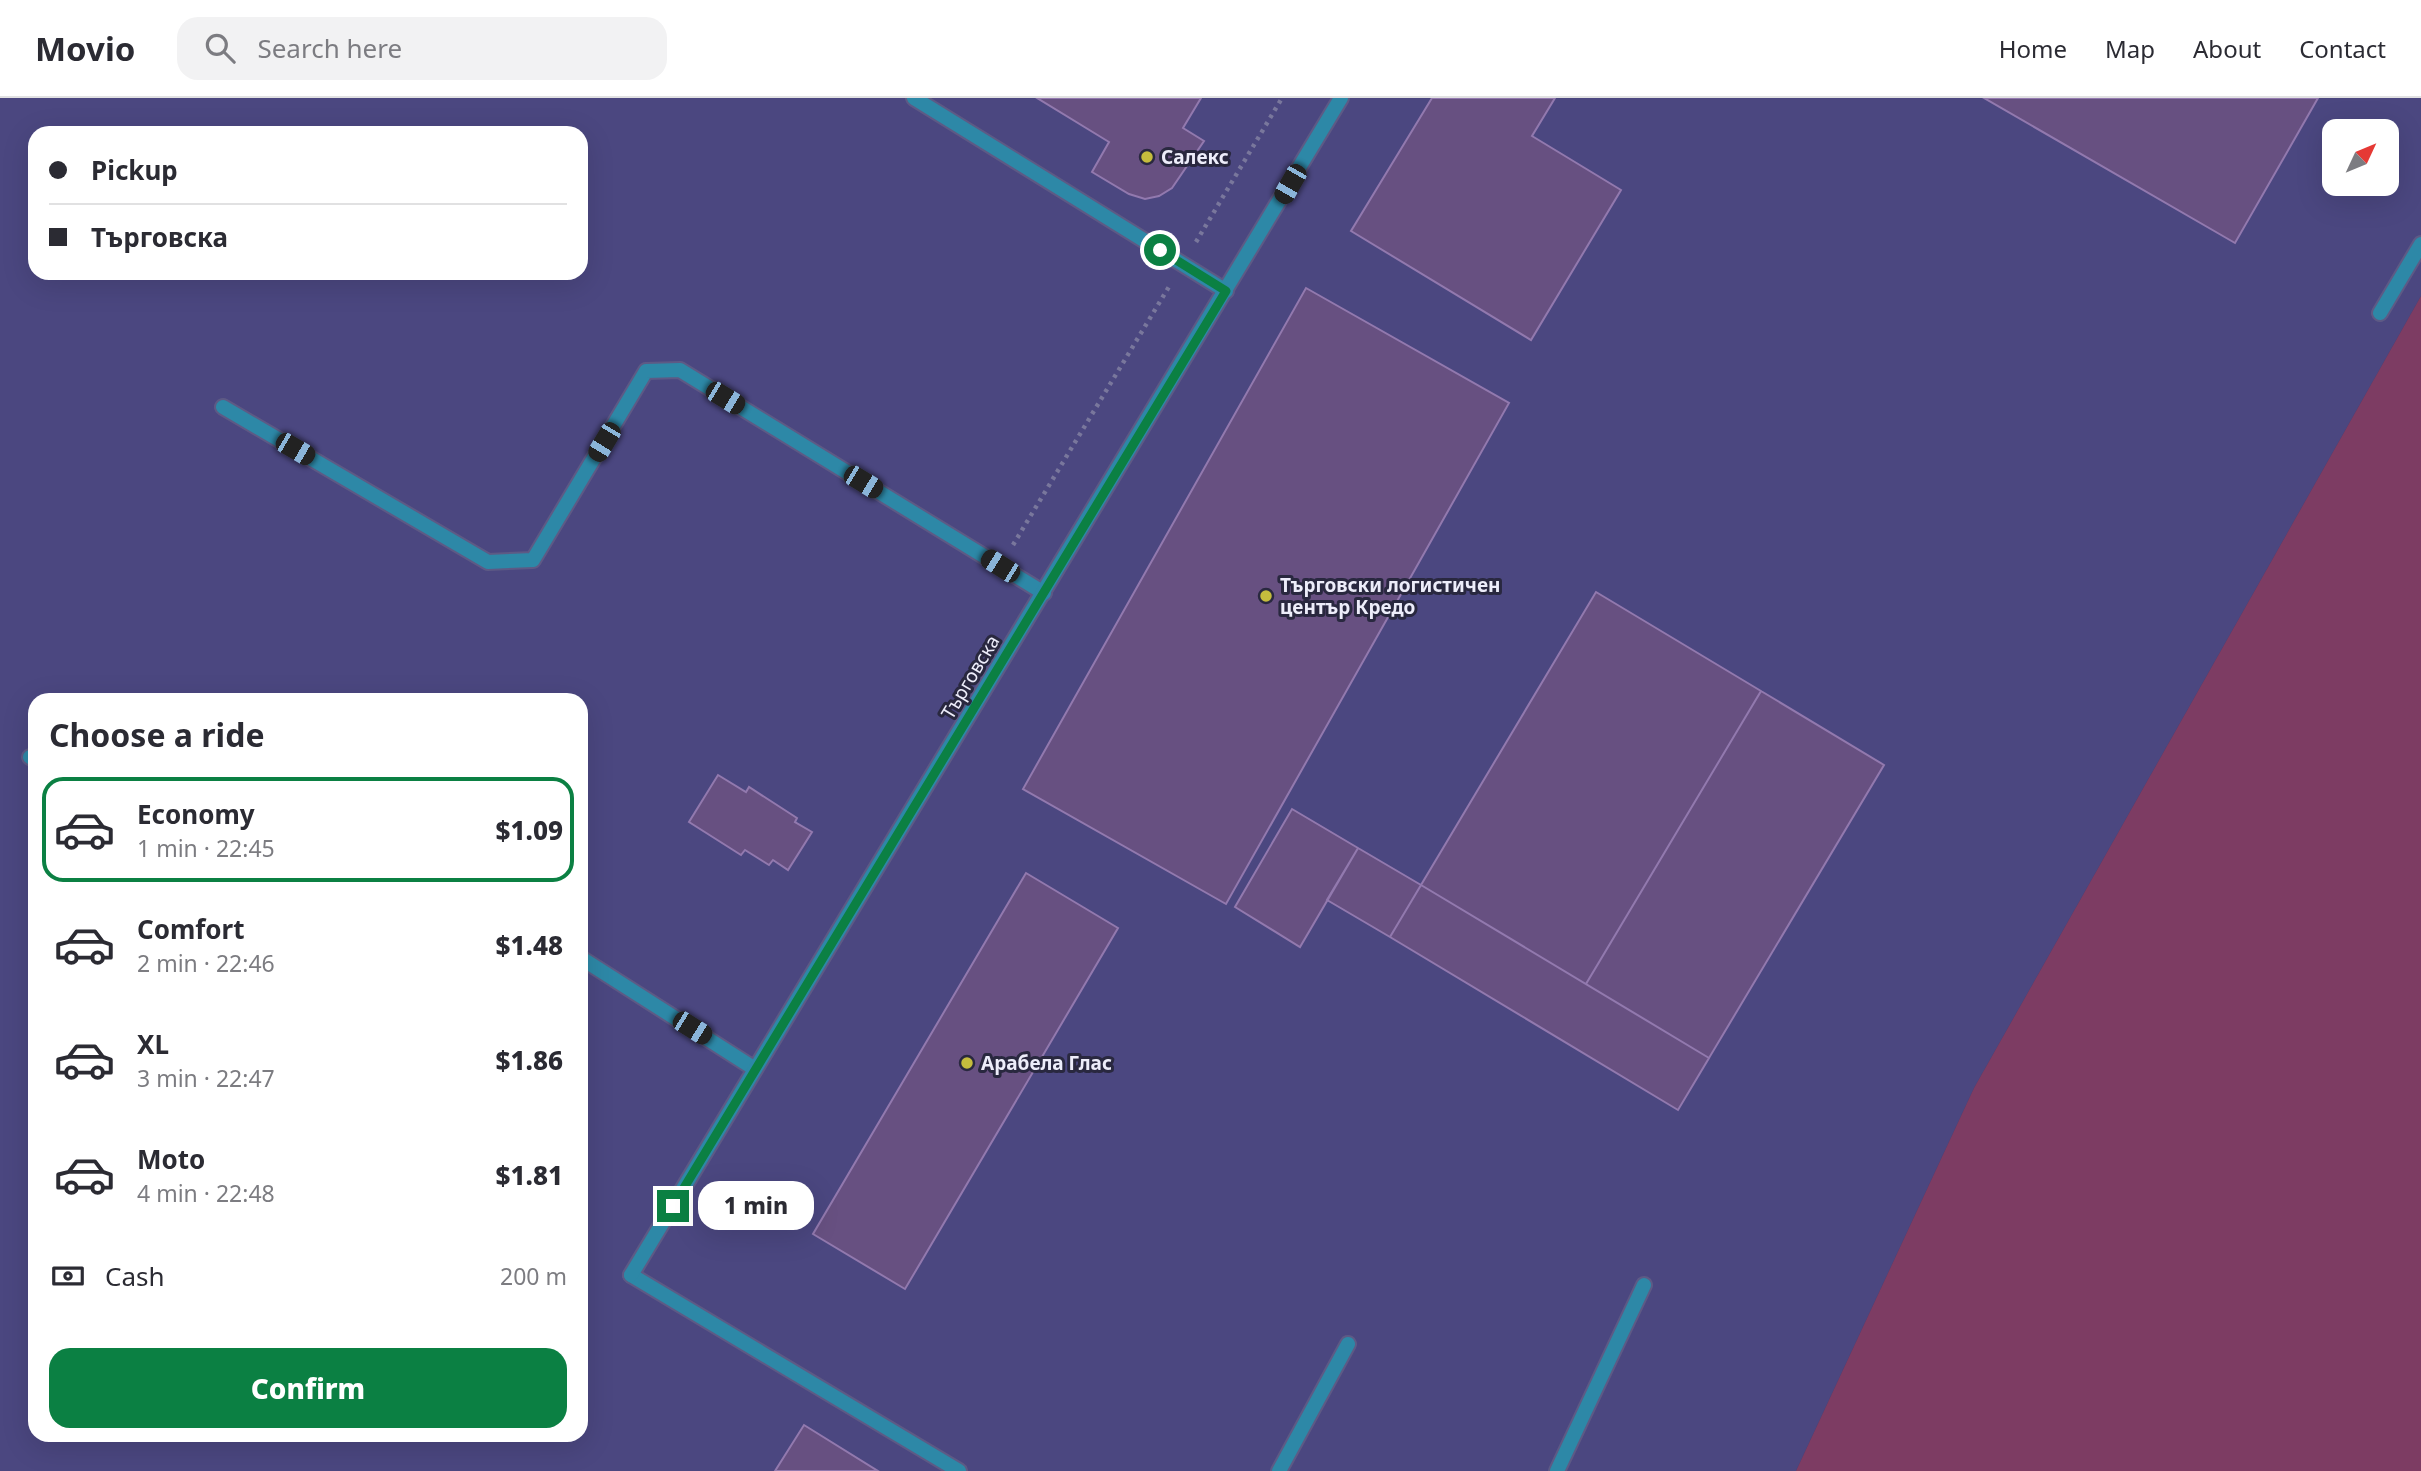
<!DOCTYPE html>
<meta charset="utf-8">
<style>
:root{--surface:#fff;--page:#f2f2f3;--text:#2b2b33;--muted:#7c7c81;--line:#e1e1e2;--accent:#0b8043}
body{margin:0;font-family:"Noto Sans",sans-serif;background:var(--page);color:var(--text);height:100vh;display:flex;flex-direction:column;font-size:26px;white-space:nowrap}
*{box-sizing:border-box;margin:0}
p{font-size:23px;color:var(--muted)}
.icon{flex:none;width:38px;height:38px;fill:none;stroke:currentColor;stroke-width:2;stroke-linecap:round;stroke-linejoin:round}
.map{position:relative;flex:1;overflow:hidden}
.details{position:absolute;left:28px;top:595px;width:560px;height:749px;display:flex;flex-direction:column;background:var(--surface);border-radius:21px;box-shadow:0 7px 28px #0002}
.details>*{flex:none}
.top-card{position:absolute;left:28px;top:28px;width:560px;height:154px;border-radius:21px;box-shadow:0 7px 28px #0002;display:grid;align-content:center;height:154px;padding:0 21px;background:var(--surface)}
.needle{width:46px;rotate:46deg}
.tools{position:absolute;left:2322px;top:21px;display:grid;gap:14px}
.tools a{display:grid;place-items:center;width:77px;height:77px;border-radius:14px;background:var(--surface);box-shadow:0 7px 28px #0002;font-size:35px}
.end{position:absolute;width:32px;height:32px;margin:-16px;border:9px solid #0b8043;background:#fff;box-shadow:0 0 0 4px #fff}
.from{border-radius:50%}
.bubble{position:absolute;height:49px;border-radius:21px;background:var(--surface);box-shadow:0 7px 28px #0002;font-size:23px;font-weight:800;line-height:49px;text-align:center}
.car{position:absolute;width:21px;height:42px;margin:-21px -10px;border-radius:9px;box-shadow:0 0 5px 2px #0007;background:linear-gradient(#222 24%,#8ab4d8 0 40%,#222 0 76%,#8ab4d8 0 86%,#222 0)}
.top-card b{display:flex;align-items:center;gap:24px;height:66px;font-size:26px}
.top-card b+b{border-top:2px solid var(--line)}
.top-card i{width:18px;height:18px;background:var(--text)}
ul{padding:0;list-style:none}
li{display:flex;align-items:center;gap:21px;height:105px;margin:0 14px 10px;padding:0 7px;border:4px solid transparent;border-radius:21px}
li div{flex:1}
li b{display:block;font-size:26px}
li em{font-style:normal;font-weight:800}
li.current{border-color:var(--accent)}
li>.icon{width:63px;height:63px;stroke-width:1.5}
h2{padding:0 21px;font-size:32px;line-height:84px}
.pay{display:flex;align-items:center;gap:18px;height:77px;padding:0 21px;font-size:26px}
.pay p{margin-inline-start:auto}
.action{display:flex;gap:14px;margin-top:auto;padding:14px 21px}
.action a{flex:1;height:80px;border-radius:21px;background:var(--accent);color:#fff;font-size:28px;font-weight:800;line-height:80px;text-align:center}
header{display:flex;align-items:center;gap:42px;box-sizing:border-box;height:98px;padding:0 35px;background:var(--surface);border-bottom:2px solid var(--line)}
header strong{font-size:33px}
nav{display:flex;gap:38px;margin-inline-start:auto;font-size:24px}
.search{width:490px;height:63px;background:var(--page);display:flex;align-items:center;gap:18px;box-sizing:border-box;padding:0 24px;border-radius:21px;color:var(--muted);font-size:26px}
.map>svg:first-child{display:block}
.built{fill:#4b4780;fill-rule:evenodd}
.green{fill:#7d3c63}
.building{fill:#675081;stroke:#9279ae;stroke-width:2}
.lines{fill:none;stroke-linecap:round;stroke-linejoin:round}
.service-casing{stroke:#5d5a85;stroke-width:18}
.tertiary-casing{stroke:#5d5a85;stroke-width:18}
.path{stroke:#79779c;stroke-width:4.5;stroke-dasharray:3.5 5;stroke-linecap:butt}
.service{stroke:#2d88a7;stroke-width:14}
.tertiary{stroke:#2d88a7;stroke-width:14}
.route{stroke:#0b8043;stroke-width:9}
.poi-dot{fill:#c5bc3d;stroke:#29283f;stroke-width:2.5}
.labels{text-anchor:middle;stroke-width:6;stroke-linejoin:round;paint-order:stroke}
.poi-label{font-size:19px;font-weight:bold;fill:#ededfa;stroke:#29283f;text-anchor:start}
.street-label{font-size:19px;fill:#ededfa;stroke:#29283f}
</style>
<header>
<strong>Movio</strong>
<div class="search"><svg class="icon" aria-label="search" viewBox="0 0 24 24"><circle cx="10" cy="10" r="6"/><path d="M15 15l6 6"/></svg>Search here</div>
<nav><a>Home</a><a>Map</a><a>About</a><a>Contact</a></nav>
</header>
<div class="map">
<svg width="2421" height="1373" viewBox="0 0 2421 1373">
<rect width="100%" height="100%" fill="#413e6f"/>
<path class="built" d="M0,0h2421v198l-447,792 -178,383h-1796zM2334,33h53v53h-53zM35,35h546v140h-546zM35,602h546v735h-546z"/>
<path class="green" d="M2421,198v1175h-625l178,-383z"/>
<path class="building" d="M1037,0h164l-18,30 21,13 -32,47 -13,8 -14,3 -16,-5 -37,-22 17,-30z
M1432,0h123l-23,38 89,54 -90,150 -180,-109z
M1984,0h334l-83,145z
M1306,190l203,115 -283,501 -203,-115z
M1596,494l165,99 -175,293 -165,-99z
M1761,593l123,74 -175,293 -123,-74z
M718,677l28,17 3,-5 48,31 -2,4 17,10 -24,38 -15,-10 -4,5 -24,-15 -4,5 -52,-33z
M1292,711l66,39 -58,99 -65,-40z
M1358,750l63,37 -31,52 -63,-37z
M1026,775l92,55 -213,361 -92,-55z
M1421,787l288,173 -31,52 -288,-173z
M804,1327l74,46h-103z"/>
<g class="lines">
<defs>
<path id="service" d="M914,0l312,193
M2380,215l41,-69
M223,309l265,155 45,-2 113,-189 34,-1 364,223
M30,659l5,3
M581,860l174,111
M631,1177l328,196
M1279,1373l69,-127
M1557,1373l87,-186"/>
<path id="tertiary" d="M631,1177l710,-1177"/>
</defs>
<use href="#service" class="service-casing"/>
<use href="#tertiary" class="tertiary-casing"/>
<path class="path" d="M1196,144l86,-144
M1013,447l157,-260"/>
<use href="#service" class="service"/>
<use href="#tertiary" class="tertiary"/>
</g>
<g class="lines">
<path class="route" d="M673,1108l553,-915 -66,-41"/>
</g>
<g class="poi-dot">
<circle cx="1147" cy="59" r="7"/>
<circle cx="1266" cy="498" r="7"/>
<circle cx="967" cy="965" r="7"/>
</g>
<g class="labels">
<g class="poi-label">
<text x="1161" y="66">Салекс</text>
<text x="1280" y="494">Търговски логистичен<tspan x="1280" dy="22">център Кредо</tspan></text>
<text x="981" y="972">Арабела Глас</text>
</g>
<g class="street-label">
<text transform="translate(970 579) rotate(-59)" y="7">Търговска</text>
</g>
</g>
</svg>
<div class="tools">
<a><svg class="needle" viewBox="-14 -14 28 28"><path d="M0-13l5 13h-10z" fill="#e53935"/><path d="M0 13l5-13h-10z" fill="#7c7c81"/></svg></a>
</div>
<i class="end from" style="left:1160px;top:152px"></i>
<i class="end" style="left:673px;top:1108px"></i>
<div class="bubble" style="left:698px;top:1083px;width:116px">1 min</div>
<i class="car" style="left:1290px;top:86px;rotate:210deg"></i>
<i class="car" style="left:725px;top:300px;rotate:121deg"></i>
<i class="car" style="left:604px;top:344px;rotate:211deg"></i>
<i class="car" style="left:295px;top:351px;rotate:120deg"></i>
<i class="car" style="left:863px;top:384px;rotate:121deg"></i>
<i class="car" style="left:1000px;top:468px;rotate:302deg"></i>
<i class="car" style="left:692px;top:930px;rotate:122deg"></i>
<div class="top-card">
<b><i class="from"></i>Pickup</b>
<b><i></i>Търговска</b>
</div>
<section class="details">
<h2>Choose a ride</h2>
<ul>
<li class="current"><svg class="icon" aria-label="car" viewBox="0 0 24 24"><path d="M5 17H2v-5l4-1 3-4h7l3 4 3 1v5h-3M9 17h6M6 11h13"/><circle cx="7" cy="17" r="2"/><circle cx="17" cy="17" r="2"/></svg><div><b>Economy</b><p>1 min · 22:45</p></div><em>$1.09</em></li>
<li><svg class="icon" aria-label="car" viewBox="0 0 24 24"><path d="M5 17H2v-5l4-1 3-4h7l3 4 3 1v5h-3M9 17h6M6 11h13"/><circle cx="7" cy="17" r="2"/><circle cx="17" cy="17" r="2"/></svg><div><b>Comfort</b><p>2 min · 22:46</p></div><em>$1.48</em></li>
<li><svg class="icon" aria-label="car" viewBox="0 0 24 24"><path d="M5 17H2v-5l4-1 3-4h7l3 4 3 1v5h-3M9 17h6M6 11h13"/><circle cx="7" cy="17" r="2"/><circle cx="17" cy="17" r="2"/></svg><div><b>XL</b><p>3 min · 22:47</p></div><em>$1.86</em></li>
<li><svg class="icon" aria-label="car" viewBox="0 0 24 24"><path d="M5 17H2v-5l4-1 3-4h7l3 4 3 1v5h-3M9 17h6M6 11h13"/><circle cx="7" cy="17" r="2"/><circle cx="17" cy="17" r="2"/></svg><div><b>Moto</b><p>4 min · 22:48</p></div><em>$1.81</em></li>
</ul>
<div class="pay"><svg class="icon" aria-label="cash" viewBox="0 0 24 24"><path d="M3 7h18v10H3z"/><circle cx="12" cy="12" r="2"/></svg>Cash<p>200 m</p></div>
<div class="action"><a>Confirm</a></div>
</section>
</div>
